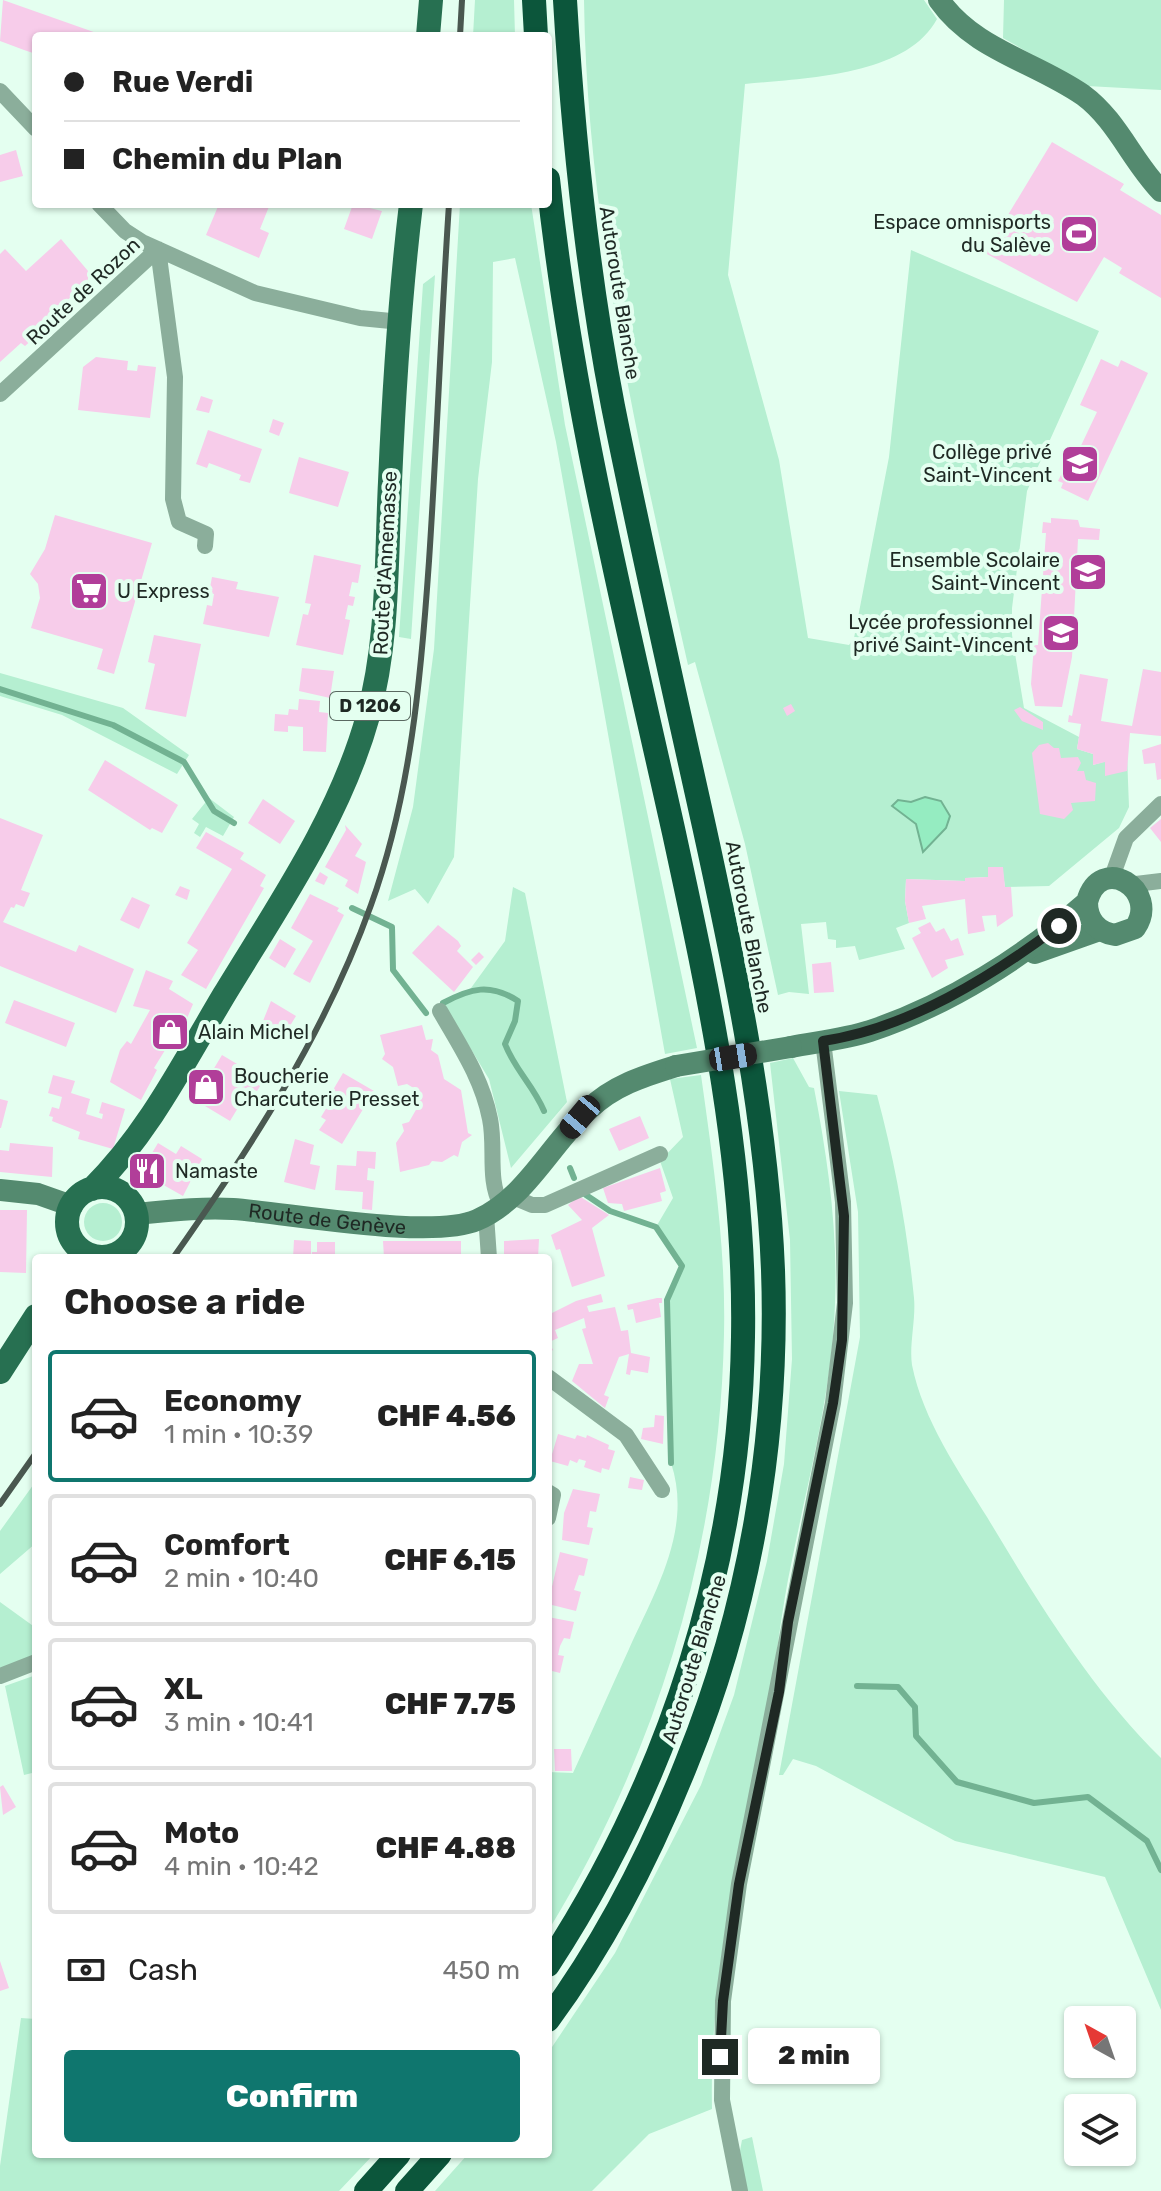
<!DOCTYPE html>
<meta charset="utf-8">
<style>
:root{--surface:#fff;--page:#f2f2f2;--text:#222;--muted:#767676;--line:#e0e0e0;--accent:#0f766e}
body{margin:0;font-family:Rubik,sans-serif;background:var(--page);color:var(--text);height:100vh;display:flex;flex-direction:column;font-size:30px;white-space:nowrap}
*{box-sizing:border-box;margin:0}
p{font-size:26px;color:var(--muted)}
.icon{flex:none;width:44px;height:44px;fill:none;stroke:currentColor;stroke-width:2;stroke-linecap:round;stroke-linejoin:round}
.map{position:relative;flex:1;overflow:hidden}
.sheet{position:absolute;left:32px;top:1254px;width:520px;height:904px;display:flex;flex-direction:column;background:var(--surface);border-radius:8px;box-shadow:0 2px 6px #0004}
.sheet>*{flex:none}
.hud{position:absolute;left:32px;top:32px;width:520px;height:176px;border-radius:8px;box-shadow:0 2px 6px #0004;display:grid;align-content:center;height:176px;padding:0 32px;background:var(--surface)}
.needle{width:52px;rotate:320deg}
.buttons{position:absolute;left:1064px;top:2006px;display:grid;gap:16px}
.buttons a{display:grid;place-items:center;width:72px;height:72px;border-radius:8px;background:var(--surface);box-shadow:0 2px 6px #0004;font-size:40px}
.end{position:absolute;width:36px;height:36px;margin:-18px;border:10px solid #1f2924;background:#fff;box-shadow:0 0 0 4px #fff}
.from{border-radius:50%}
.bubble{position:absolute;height:56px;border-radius:8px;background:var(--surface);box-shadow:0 2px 6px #0004;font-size:26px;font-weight:800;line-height:56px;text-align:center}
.car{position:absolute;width:24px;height:48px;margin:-24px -12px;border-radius:10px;box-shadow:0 0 6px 2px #0007;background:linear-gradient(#222 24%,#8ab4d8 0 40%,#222 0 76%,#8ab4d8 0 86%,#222 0)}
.hud b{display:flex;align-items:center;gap:28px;height:76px;font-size:30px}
.hud b+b{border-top:2px solid var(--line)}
.hud i{width:20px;height:20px;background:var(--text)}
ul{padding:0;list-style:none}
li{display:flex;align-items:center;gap:24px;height:132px;margin:0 16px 12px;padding:0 16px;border:4px solid var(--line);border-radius:8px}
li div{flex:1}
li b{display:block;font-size:30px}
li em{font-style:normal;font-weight:800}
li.current{border-color:var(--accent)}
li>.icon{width:72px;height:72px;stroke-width:1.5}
h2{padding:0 32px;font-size:36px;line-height:96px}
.pay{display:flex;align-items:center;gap:20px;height:88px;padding:0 32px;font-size:30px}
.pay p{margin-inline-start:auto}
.cta{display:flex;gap:16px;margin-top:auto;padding:16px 32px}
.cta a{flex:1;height:92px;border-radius:8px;background:var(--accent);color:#fff;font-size:32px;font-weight:800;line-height:92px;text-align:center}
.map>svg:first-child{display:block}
.green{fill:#b5efd1}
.water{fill:#95ecc1;stroke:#72b292;stroke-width:2}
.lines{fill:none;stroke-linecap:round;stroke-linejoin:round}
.stream{stroke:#72b292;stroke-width:6}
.building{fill:#f7ccea}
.street{stroke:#8bae9b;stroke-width:16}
.secondary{stroke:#548a6f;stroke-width:22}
.primary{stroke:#277051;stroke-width:24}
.highway{stroke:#0c563b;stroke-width:24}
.rail{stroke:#4a5850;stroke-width:6}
.secondary-bridge{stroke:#548a6f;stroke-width:22}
.route{stroke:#1f2924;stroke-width:10}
.labels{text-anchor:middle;stroke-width:8;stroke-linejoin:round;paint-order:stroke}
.shield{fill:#e4fff0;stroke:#5a6961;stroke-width:2}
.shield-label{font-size:18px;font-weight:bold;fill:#1f2924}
.poi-label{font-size:20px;fill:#1f2924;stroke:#e4fff0;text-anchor:end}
.street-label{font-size:20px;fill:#1f2924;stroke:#e4fff0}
</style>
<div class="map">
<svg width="1161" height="2191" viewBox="0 0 1161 2191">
<rect width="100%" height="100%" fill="#e4fff0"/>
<path class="green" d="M475,0h39l1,36h-42z
M584,0h340l13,19c-31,58 -135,59 -192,65l-17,191 51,185 29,178 41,7 5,-7 35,-181 22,-207 188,81 -72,160 -15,117v27l12,73 55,29 -2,12 16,5v11l34,-10 2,52 -10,21 -70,58 -44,1 -3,-20h-14v10l-23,1v3l-59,-2 -1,22 4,22 -13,5 9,21 -46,11 -4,-14 -19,2v-8l-8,-1 -2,-17 -25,2 8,70 -20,-2 -11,3 -33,-151 -50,-182 -7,3c-49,-218 -101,-441 -104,-665z
M1004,0h157v90l-74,-4 -84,-48z
M460,204h71l34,221 132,623 -32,6 -109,-612 -41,-184 -22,4 -1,100 -14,117 -24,378 -26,47 -13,-15 -27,12 25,-94 21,-158z
M435,275l-24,364 -12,-2 24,-353z
M0,673l123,35 66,47 -12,19 -115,-59 -62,-19z
M209,798l25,19 -11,19 -17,-9 -6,10 -6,-4 5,-9 -7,-5z
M513,887l12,6 42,209 -56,66 -22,-89 -46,-76 28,-15 34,-47z
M793,1058l16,29 5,1c14,72 24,143 21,216 -3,87 -26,172 -43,256 -11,50 -15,100 -25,149 -26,133 -58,265 -55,400l-63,25 -57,57h-157l33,-37h80v-101l67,-100 86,-168 33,-90 33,-134 17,-97 8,-105 -2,-119 -20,-177z
M701,1075c12,86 25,172 23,259 -4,210 -66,418 -176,597v-159l25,1c19,-41 37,-83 56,-124 26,-58 64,-120 42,-186l-4,-163 15,-34 -26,-39 17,-29 -13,-37 23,-24 -13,-58z
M839,1091l38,4c18,67 30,133 37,203 2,21 -5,47 -2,67 11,55 46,105 75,152 51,85 103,171 174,241v252l-56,-133 -150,-36 -139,-75 -23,-7 -10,16h-4l81,-438 -2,-125z
M84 1222a19 19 0 1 1 38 0a19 19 0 1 1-38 0Z
M36,1481v62l-36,31v-43z
M0,1602l36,26v28l-36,14z
M36,1675v97l-12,3 -19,-89z
M21,2018l15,1v135h338l-35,37h-339v-25z
M752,2137l11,54h-17l-7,-35 3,-16z"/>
<path class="water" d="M925,797l16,4 9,15 -4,12 -23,24 -7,-28 -24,-18 6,-6 13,2z"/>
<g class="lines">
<path class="stream" d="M0,689l113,36 71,37 30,49 20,12
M352,908l40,19 1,43 33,43
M443,1003c28,-15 47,-20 75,-2l-3,20 -10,23c10,26 28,41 39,67
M570,1168l4,10
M586,1195l24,16 46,16 26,39 -15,34 4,163
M857,1686l41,1 17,20 1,29 41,46 77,21 54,-6 59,44 14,29"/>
</g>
<path class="building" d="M3,0l102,36h-69v18l-12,-4 -24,-9z
M1052,142l72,42 -4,6 41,25v83l-42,-25 3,-5 -18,-11 -27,45 -92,-49z
M16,150l7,26 -23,6v-27z
M219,204h51l-10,25 9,4 -10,25 -53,-23z
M353,204l29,7 -10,28 -28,-10z
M61,239l27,32v10l-29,27 4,4 -38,34 -4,-3 -21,19v-108l5,-5 21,22z
M96,357l32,4 -1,9 10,1 1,-6 18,2 -6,51 -72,-8 5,-43z
M1101,359l17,8 3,-7 27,13 -60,128 -27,-13 2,-5 -5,-2 4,-8 5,2 30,-63 -17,-7z
M201,396l12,4 -4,13 -13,-3z
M273,419l11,4 -5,13 -10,-4z
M208,430l54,19 -12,34 -11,-3 2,-5 -32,-12 -2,5 -11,-4z
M299,457l50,15 -11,35 -49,-14z
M55,515l97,28 -38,131 -17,-5 6,-20 -72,-21 9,-30 -2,-14 -8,-10 15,-25z
M1051,518l27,2 2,7 20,2 -1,11 -21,-1 -6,118 -10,50 -27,-1 -4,-22 3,-39h4l8,-112h-4l1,-11 8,1z
M314,555l47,10 -3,18 -6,-1 -3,14 6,1 -2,9 -5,-1 -3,14 5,1 -7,35 -47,-10 7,-31 5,1 3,-11 -6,-1z
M212,577l26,5 -2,7 43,8 -10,40 -66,-13 4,-19 5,1 2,-12 -5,-1z
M154,635l47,9 -15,73 -41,-8 10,-45 -7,-2z
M302,668l32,3 -4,27 -31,-7z
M1143,669l18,3v64l-31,-3 -3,38 -22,5v-14l-12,3v-11l-16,-5 4,-25 -13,-2 1,-7 3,1 8,-42 28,5 -7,42 31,5z
M299,699l21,2 -1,11 9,1 -2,39 -23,-1v-24l-15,-1v6l-14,-1 1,-17 13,1 1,-6 9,1z
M791,704l4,7 -8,5 -4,-8z
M1020,707l23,15v8l-21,-9 -8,-11z
M1048,743l6,5h5l2,10 17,-1 3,6 -4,8h7l2,9 10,3 -1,18 -24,2 2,7 -9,9 -24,-5 -8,-61 7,-8z
M1161,744v35l-4,1 -2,-17 -11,1 -2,-14z
M105,760l73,45 -16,28 -10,-5 -2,2 -62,-40z
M263,799l32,22 -15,23 -32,-21z
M0,818l43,17 -22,55 9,3 -6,14 -8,-3 -2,4 -3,-1 -8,15 73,30 3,-7 55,24 -18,44 -116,-47z
M1161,819v23l-11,-14z
M345,825l17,19 -7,12 11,6 -8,32 -13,-8 3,-6 -23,-13 21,-37z
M206,832l38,21 -4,6 26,16 -6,11 4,2 -58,101 -25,-14 17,-25 -11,-7 45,-74 -36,-21z
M988,867h15l2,20h6l2,29 -16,11 -1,-12 -14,1 3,15 -17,3 -3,-35 -43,7 4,13 -17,4 -4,-22 1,-22 59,2v-3l23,-1z
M320,872l8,5 -4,8 -9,-4z
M180,886l10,4 -3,10 -12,-5z
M310,894l29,14 -2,3 7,4 -34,68 -17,-9 20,-33 -22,-13z
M132,897l18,8 -11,24 -19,-9z
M930,922l6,10 8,-4 7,13 7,-3 6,17 -19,5 3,8 -16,10 -20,-40 9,-5 -3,-5z
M438,925l20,16 3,5 -4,5 16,16 -19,25 -42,-39z
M280,939l16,10 -11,19 -16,-10z
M479,952l5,5 -8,8 -5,-5z
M831,962l3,30 -20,1 -2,-29z
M146,970l27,11 -4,8 24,15 -10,24 -6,-4 -2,4 3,1 -24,39 3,2 -16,30 -31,-18 10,-32 7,-9 4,3 19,-34 -17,-4z
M14,1000l61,23 -9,24 -61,-24z
M271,1001l25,15 -14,23 -21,-13z
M422,1025l4,15 7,-1 -2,11 7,5 6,24 17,11 7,43 4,2 -10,7 -4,15 -4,-2 -12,7 -10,-1 -3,4 -29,7 -4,-29 8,-12 -2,-7 7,-2 8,-14 -2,-7 7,-2 -2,-7 -13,-8 -9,2 -5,-19 -11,-8 3,-5 -5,-19z
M222,1055l42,25 -7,11 -7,-3 -20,33 -35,-21z
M343,1073l31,18 -32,53 -23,-14 7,-10 -5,-3 9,-15 5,2 6,-9 -8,-5z
M53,1075l22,6 -4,12 19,6 -4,15 16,5 1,-5 -4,-1 3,-11 23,7 -12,40 -35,-10 2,-7 -28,-11 1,-4 -4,-1 3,-9 7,2 3,-12 -14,-4z
M0,1099l8,2 -7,27h-1z
M640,1116l9,22 -30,13 -10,-22z
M295,1139l19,6 -4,19 10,2 -5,24 -31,-8z
M10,1143l43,4 -1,30 -52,-5v-22l9,1z
M158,1143l18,11 5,-8 21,13 -19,37 -39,-22 -1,-6z
M357,1151l19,1 -1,17 -7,-1 -1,12 7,1 -2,29 -10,-1 1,-17 -28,-2 2,-25 19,1z
M660,1168l6,23 -6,2 2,8 -38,10 -2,-7 -14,-1 -5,-15z
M579,1196l30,19 -17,13 13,48 -33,11 -12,-38 -4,1 -5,-15 31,-15 -14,-15z
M0,1210h27l-1,63 -26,-1z
M539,1239l-1,19h-34v-17z
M294,1240l17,1v17h-18z
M383,1241h78v17h-77z
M317,1242h18v16h-23v-6h5z
M601,1294l2,8 -16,4 2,6 26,-5 6,24 7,-1 3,23 19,4 -2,16 -17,-3 -1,5 -4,-1 3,-20 -10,3 -15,38 5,2 -4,11 -33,-27 7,-17h14l-11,-35 4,-1 -2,-10 -29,12 3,8 -9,4 4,8 -5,3v-38l28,-14z
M657,1298h5v5h-3l2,14 -25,6 -3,-14 -5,1 -1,-5z
M655,1415l9,1 -1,28 -22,-5 2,-11 11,-1z
M558,1434l17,5 2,-4 9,3 1,-3 22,10 -1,4 7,2 -6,19 -7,-2 -1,5 -17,-6 2,-6 -7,-2 -2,4 -7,-3 -2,6 -18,-5z
M630,1477l14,3 -2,10 -14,-2z
M573,1489l27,5 -4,18 -6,-1 -3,16 6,1 -4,17 -27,-5 2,-27z
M560,1552l28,7 -4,17 -5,-1 -5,15 7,2 -5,19 -28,-7z
M548,1617l26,5 -4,17 -6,-1 -4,8 -2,9 6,1 -4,17 -12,-3z
M554,1749h17l1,22h-17z
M3,1785l13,22 -13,8 -3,-28z
M0,1961l9,27 -9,3z"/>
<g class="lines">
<path class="street" d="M0,91l36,38
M99,204l26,27 17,11 113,51 105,25 41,4
M158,249l17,128 -2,122 6,23 27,12 -1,12
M0,394l158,-145
M1112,877l14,-39 35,-34
M1136,884l25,-3
M440,1011c20,35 42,67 50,108 6,29 -3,60 11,86
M511,1196l21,9h13l115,-51
M486,1215l3,43
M548,1377l78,58 36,55
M548,1492l5,3 -5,23
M0,1676l36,-14
M740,2191l-18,-91 1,-99 16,-117 94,-481 12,-100 -2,-101 -20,-161"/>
<g class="secondary">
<path d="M939,0c35,50 95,61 144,95 34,25 49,66 78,96"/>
<path d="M1035,953l65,-23"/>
<path d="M791,1047c26,-5 54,-8 79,-16 79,-26 155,-75 217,-129 13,-50 74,-12 48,26l-20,7c-18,-3 -28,-15 -28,-33"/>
<path d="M0,1190l38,4 34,12"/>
<path id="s1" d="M136,1214c32,-3 65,-7 97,-5 56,4 198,31 244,11 49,-21 74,-77 112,-111 25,-24 55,-33 87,-43"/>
</g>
<path class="primary" d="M428,36l3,-36
M67 1222a35 35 0 1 1 70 0a35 35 0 1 1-70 0Z
M92,1189c56,-55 92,-127 132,-194 54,-89 116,-178 144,-279 21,-77 18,-155 22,-234 4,-93 10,-186 21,-278
M0,1372l36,-56"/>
<path class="highway" d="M534,0l2,36
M548,179c23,221 78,438 126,654 36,166 72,333 69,504 -3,224 -73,441 -195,628
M548,2020c58,-79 103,-167 139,-258 63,-155 92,-324 86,-492 -6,-150 -37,-298 -69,-444 -31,-140 -63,-280 -91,-420 -26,-134 -40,-270 -48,-406
M366,2191l33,-37
M407,2191l33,-37"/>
<path class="rail" d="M460,36l2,-36
M173,1258c78,-111 152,-224 198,-353 40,-111 50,-228 58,-344 8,-119 12,-238 20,-357
M0,1504l36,-51"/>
<path class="secondary-bridge" d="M676,1066l115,-19"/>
</g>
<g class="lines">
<path class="route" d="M720,2057l3,-56 16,-117 40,-192 9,-70 45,-219 9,-63 2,-124 -21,-175c86,-13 168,-64 236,-115"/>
</g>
<defs>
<symbol id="stadium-square" viewBox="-11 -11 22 22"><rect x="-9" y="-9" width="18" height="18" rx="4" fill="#b13e99" stroke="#e4fff0"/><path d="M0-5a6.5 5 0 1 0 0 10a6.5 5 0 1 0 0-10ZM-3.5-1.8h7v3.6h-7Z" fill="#fff"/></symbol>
<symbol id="school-square" viewBox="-11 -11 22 22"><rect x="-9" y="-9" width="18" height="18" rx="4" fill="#b13e99" stroke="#e4fff0"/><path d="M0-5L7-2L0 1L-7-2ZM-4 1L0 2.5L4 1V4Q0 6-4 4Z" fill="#fff"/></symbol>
<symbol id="supermarket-square" viewBox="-11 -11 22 22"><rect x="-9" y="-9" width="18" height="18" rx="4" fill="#b13e99" stroke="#e4fff0"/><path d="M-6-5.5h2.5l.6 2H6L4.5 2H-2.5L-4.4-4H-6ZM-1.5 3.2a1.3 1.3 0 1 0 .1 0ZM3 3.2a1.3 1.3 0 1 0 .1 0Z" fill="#fff"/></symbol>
<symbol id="shop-square" viewBox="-11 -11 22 22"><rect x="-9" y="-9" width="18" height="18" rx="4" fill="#b13e99" stroke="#e4fff0"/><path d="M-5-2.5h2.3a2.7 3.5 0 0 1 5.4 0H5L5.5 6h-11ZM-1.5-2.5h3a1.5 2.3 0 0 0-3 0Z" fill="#fff"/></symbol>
<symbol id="restaurant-square" viewBox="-11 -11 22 22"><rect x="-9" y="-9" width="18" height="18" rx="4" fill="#b13e99" stroke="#e4fff0"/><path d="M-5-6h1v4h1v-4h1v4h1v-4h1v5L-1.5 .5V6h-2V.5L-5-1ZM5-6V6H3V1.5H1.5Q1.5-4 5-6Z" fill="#fff"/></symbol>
</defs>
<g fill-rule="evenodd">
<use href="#stadium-square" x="1057" y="212" width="44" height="44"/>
<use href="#school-square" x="1058" y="442" width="44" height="44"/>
<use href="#school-square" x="1066" y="550" width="44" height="44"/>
<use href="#supermarket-square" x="67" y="569" width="44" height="44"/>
<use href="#school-square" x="1039" y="611" width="44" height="44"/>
<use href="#shop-square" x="148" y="1010" width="44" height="44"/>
<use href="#shop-square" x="184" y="1065" width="44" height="44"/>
<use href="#restaurant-square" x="125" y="1149" width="44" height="44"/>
</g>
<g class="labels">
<rect class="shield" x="330" y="692" width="80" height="28" rx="6"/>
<g class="shield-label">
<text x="370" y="712">D 1206</text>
</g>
<g class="poi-label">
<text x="1051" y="229">Espace omnisports<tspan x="1051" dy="23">du Salève</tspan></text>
<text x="1052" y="459">Collège privé<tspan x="1052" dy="23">Saint-Vincent</tspan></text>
<text x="1060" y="567">Ensemble Scolaire<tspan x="1060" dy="23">Saint-Vincent</tspan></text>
<text x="117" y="598" text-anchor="start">U Express</text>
<text x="1033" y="629">Lycée professionnel<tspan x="1033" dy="23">privé Saint-Vincent</tspan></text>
<text x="198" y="1039" text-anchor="start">Alain Michel</text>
<text x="234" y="1083" text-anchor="start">Boucherie<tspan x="234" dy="23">Charcuterie Presset</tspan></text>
<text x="175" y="1178" text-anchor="start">Namaste</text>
</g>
<g class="street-label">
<text transform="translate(83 291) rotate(-43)" y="7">Route de Rozon</text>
<text transform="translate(620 293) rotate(81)" y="7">Autoroute Blanche</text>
<text transform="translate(385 563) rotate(-87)" y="7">Route d'Annemasse</text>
<text transform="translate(749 927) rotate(79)" y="7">Autoroute Blanche</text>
<text dy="7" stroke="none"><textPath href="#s1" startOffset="192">Route de Genève</textPath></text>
<text transform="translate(694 1659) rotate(-73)" y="7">Autoroute Blanche</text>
</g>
</g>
</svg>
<div class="buttons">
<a><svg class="needle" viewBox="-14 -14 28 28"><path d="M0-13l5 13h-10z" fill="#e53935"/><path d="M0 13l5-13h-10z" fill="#767676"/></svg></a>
<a><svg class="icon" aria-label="layers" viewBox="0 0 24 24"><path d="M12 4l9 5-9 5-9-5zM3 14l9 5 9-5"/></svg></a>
</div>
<i class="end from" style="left:1059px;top:926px"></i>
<i class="end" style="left:720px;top:2057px"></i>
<div class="bubble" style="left:748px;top:2028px;width:132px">2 min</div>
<i class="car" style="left:733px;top:1057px;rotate:81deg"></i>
<i class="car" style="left:580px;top:1117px;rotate:220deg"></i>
<div class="hud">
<b><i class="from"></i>Rue Verdi</b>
<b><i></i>Chemin du Plan</b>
</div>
<section class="sheet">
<h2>Choose a ride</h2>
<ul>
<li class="current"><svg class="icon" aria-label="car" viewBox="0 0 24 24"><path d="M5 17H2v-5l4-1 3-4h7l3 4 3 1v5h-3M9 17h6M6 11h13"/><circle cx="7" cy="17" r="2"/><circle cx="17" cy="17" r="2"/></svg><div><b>Economy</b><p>1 min · 10:39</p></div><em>CHF 4.56</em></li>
<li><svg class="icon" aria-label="car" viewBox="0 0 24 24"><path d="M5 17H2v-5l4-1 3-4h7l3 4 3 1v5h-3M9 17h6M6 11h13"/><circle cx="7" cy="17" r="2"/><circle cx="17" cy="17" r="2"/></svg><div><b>Comfort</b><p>2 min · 10:40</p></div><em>CHF 6.15</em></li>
<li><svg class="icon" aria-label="car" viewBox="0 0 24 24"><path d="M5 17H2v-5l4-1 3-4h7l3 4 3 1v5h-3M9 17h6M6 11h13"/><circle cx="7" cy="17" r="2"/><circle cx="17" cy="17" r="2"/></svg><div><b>XL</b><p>3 min · 10:41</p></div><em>CHF 7.75</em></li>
<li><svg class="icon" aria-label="car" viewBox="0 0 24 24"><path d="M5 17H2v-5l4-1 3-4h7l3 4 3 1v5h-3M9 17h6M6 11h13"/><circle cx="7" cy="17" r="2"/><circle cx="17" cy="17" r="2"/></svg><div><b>Moto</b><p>4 min · 10:42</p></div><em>CHF 4.88</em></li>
</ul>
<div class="pay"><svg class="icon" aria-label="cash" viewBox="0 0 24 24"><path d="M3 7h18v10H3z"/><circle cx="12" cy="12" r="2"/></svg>Cash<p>450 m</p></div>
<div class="cta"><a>Confirm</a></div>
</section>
</div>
